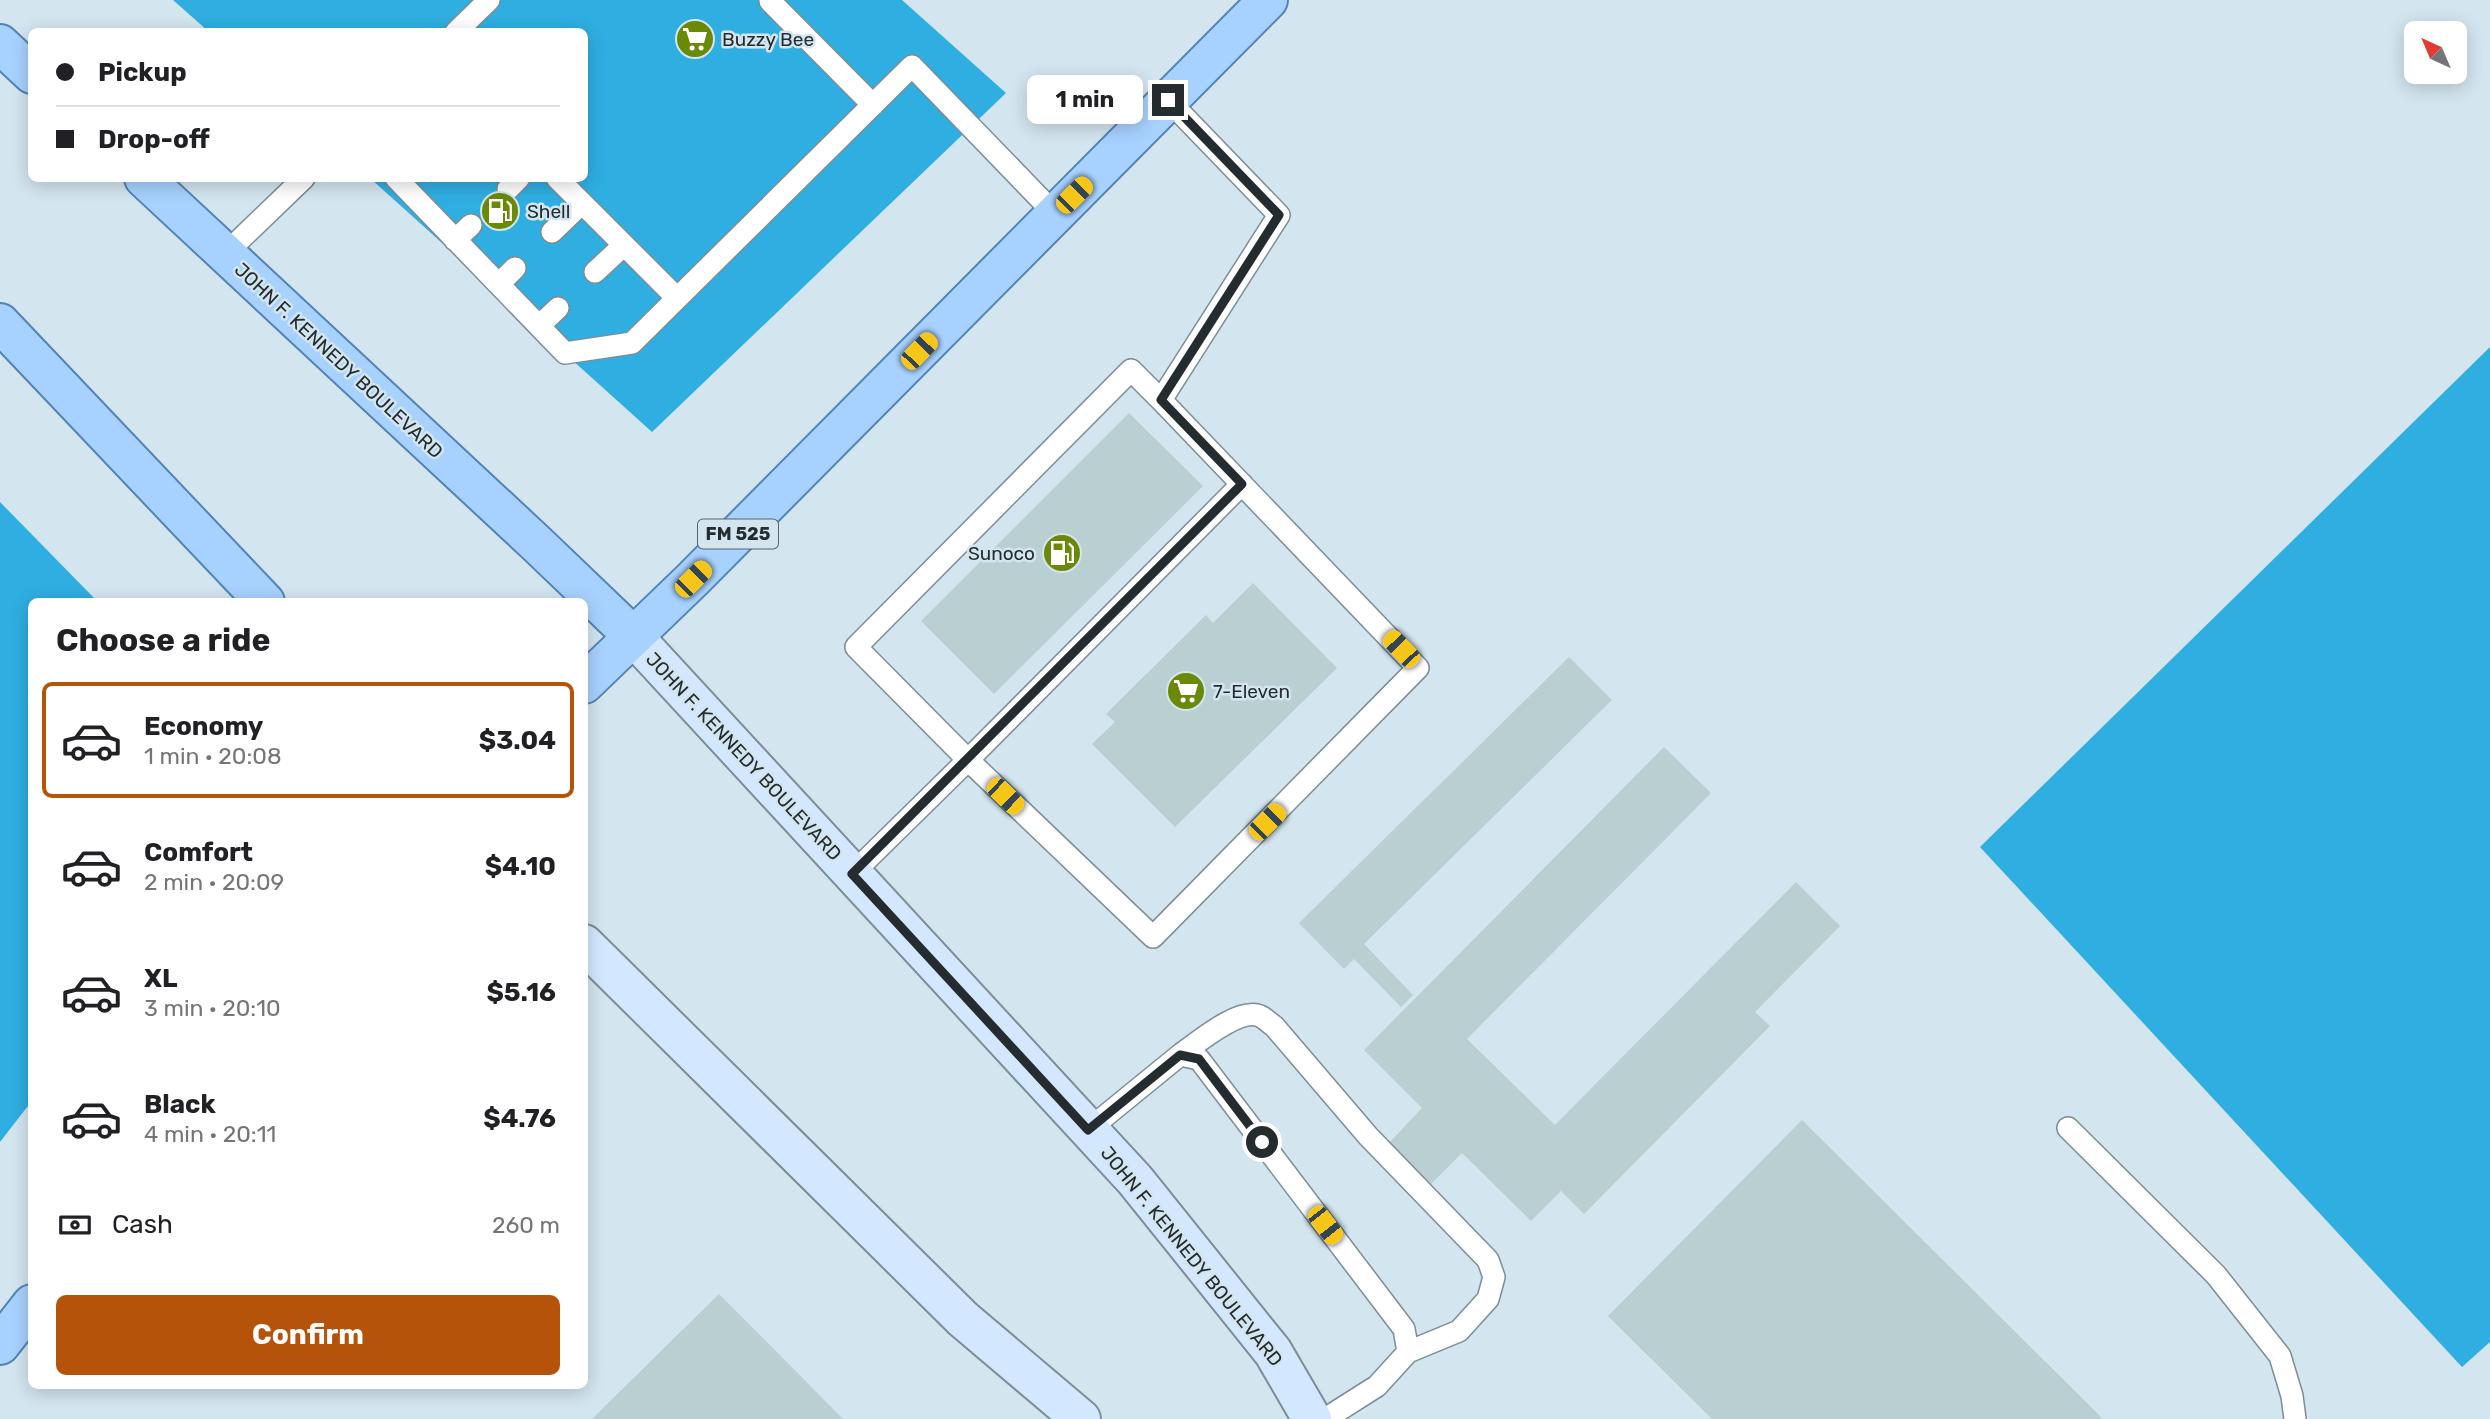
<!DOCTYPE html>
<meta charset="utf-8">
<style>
:root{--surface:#fff;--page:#f6f6f6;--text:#202124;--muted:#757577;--line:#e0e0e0;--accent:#b45309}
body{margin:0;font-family:Rubik,sans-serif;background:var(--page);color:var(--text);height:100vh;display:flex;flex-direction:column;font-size:26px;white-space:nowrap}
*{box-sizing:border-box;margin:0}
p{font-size:23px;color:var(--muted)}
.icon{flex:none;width:38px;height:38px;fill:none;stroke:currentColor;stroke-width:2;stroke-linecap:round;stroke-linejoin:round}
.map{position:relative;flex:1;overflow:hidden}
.drawer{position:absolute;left:28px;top:598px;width:560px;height:791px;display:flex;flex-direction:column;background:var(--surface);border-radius:10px;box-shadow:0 4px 18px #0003}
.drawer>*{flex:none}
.hud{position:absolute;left:28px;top:28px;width:560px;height:154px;border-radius:10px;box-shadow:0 4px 18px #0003;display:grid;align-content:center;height:154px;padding:0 28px;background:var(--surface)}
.needle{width:46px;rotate:316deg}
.tools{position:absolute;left:2404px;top:21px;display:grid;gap:14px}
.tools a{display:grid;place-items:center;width:63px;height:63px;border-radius:10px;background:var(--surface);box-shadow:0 4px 18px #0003;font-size:35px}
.end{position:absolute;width:32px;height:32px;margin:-16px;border:9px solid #252c30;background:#fff;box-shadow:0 0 0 4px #fff}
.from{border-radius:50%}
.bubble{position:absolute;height:49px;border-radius:10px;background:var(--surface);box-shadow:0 4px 18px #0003;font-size:23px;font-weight:700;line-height:49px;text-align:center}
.car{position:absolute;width:21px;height:42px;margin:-21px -10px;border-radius:9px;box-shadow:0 0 5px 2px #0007;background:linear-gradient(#f5c518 24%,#345 0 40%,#f5c518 0 76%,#345 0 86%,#f5c518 0)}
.hud b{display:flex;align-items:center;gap:24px;height:66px;font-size:26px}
.hud b+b{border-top:2px solid var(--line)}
.hud i{width:18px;height:18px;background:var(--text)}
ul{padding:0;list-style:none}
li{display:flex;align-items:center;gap:21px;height:116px;margin:0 14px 10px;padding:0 14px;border:4px solid transparent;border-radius:10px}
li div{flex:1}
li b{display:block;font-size:26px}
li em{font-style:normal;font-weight:700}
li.selected{border-color:var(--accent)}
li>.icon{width:63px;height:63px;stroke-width:1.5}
h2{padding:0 28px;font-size:32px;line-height:84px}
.pay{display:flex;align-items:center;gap:18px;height:77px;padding:0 28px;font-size:26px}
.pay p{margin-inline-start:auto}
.button{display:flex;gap:14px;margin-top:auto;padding:14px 28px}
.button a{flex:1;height:80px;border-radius:10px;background:var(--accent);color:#fff;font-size:28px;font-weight:700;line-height:80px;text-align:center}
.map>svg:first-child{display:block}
.forest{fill:#2faee1}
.building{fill:#b9cfd2}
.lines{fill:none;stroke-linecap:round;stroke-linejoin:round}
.lane-casing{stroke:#7c8d96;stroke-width:24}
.secondary-casing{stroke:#7c8d96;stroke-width:42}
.primary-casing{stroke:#5383b6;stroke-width:42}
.lane{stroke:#fff;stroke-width:21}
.secondary{stroke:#d3e8ff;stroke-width:38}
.primary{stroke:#a7d1fe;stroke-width:38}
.route{stroke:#252c30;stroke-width:9}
.labels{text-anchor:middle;stroke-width:5;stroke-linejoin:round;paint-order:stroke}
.shield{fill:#d3e5ef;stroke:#596469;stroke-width:2}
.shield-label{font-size:18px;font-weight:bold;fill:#252c30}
.poi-label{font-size:19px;fill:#252c30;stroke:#d3e5ef;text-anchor:start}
.street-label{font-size:19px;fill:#252c30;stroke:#d3e5ef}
</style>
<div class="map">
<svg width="2490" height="1419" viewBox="0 0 2490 1419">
<rect width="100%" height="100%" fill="#d3e5ef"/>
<path class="forest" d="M173,0h729l104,93 -354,339 -281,-253 213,-1v-146l-376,-1z
M2490,347v995l-28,25 -482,-520z
M0,502l98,100h-66l-1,500 -31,40z"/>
<path class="building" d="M1129,413l74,73 -209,208 -73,-73z
M1253,583l84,85 -162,159 -83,-83 23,-22 -9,-8 100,-99 7,8z
M1569,657l43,43 -248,244 49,51 -12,12 -47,-48 -10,10 -45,-46z
M1664,747l47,46 -244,246 88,86 241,-243 44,44 -85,86 15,14 -186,188 -23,-23 -30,30 -69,-68 -31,31 -42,-41 33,-35 -58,-58z
M1802,1120l301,299h-391l-104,-103z
M719,1294l124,125h-251z"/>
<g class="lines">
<defs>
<path id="lane" d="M770,1l103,104
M456,32l33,-32
M396,178l169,175 67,-10 280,-277 143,148
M557,178l120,120
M508,189l11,-11
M552,232l30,-29
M455,240l16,-15
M225,254l79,-76
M595,272l29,-27
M499,284l16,-16
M539,326l19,-18
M1161,400l-30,-30 -275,277 112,113 274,-276
M852,874l116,-114 185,177 265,-269 -257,-268 118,-185 -111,-115
M1180,1055c17,-12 59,-48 80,-39 5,2 9,7 14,10l94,110 120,124 6,17 -6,22 -29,32 -51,21
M2068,1128l148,147 64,81 12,40 3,23
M1088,1130l92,-75 19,4 205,270 4,23 -31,34 -52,33"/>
<path id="secondary" d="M633,636l502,544 138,172 39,67
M584,944l379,375 118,100"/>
<path id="primary" d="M0,44l32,30
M144,178l393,366 96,92
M0,323l265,279
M584,684l109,-105 575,-579
M0,1345l32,-41"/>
</defs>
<use href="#lane" class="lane-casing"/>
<use href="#secondary" class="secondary-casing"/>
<use href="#primary" class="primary-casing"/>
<use href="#lane" class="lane"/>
<use href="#secondary" class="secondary"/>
<use href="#primary" class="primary"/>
</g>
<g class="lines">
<path class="route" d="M1168,100l111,115 -118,185 81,84 -390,390 236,256 92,-75 19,4 63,83"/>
</g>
<defs>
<symbol id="supermarket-disc" viewBox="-11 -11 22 22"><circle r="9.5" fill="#6a8906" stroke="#d3e5ef"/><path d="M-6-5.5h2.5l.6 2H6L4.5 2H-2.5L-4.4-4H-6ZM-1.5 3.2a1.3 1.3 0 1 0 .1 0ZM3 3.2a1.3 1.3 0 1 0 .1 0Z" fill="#fff"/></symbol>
<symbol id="fuel-disc" viewBox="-11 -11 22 22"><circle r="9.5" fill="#6a8906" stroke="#d3e5ef"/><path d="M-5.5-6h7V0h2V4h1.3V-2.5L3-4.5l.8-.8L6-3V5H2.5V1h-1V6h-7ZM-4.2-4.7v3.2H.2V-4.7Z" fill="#fff"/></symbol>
</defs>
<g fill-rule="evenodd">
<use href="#supermarket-disc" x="673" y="17" width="44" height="44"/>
<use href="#fuel-disc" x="478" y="189" width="44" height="44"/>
<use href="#fuel-disc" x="1040" y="531" width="44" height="44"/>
<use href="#supermarket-disc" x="1164" y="669" width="44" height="44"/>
</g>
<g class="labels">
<rect class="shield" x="698" y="519.5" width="80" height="29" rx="5"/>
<g class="shield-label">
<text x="738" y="540">FM 525</text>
</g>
<g class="poi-label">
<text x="722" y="46">Buzzy Bee</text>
<text x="527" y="218">Shell</text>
<text x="1035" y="560" text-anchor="end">Sunoco</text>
<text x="1213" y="698">7-Eleven</text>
</g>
<g class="street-label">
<text transform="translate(339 360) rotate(43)" y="7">JOHN F. KENNEDY BOULEVARD</text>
<text transform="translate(744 756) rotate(47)" y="7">JOHN F. KENNEDY BOULEVARD</text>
<text transform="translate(1192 1256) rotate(51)" y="7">JOHN F. KENNEDY BOULEVARD</text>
</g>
</g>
</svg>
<div class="tools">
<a><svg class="needle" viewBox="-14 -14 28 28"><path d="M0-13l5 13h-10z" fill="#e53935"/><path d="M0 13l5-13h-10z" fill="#757577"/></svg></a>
</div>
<i class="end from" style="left:1262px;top:1142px"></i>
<i class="end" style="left:1168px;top:100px"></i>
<div class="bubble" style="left:1027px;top:75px;width:116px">1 min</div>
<i class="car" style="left:1074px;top:195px;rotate:45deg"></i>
<i class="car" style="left:919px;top:351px;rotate:44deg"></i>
<i class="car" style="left:693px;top:579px;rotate:45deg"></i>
<i class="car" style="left:1401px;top:649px;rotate:316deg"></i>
<i class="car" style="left:1005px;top:796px;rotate:134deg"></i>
<i class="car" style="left:1267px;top:822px;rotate:45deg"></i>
<i class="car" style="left:1325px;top:1225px;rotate:142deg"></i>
<div class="hud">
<b><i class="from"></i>Pickup</b>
<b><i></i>Drop-off</b>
</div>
<section class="drawer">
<h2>Choose a ride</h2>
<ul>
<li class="selected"><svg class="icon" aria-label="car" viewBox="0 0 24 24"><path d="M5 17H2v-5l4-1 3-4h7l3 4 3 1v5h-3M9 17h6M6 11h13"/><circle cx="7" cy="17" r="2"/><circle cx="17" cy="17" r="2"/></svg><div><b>Economy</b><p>1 min · 20:08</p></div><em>$3.04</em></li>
<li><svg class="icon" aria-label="car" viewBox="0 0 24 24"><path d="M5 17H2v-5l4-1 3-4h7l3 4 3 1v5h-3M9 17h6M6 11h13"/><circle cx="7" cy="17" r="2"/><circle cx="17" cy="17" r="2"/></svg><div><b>Comfort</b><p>2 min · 20:09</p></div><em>$4.10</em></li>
<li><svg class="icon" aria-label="car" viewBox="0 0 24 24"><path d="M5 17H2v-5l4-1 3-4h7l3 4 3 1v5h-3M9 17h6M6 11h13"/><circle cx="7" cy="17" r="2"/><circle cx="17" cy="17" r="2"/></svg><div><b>XL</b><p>3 min · 20:10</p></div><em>$5.16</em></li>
<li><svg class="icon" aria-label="car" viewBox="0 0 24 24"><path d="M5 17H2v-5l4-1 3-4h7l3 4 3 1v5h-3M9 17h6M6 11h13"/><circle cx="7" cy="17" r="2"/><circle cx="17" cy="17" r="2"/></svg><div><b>Black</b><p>4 min · 20:11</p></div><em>$4.76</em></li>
</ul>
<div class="pay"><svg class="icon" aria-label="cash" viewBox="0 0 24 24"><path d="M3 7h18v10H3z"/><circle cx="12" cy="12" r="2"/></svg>Cash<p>260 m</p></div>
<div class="button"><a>Confirm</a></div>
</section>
</div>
